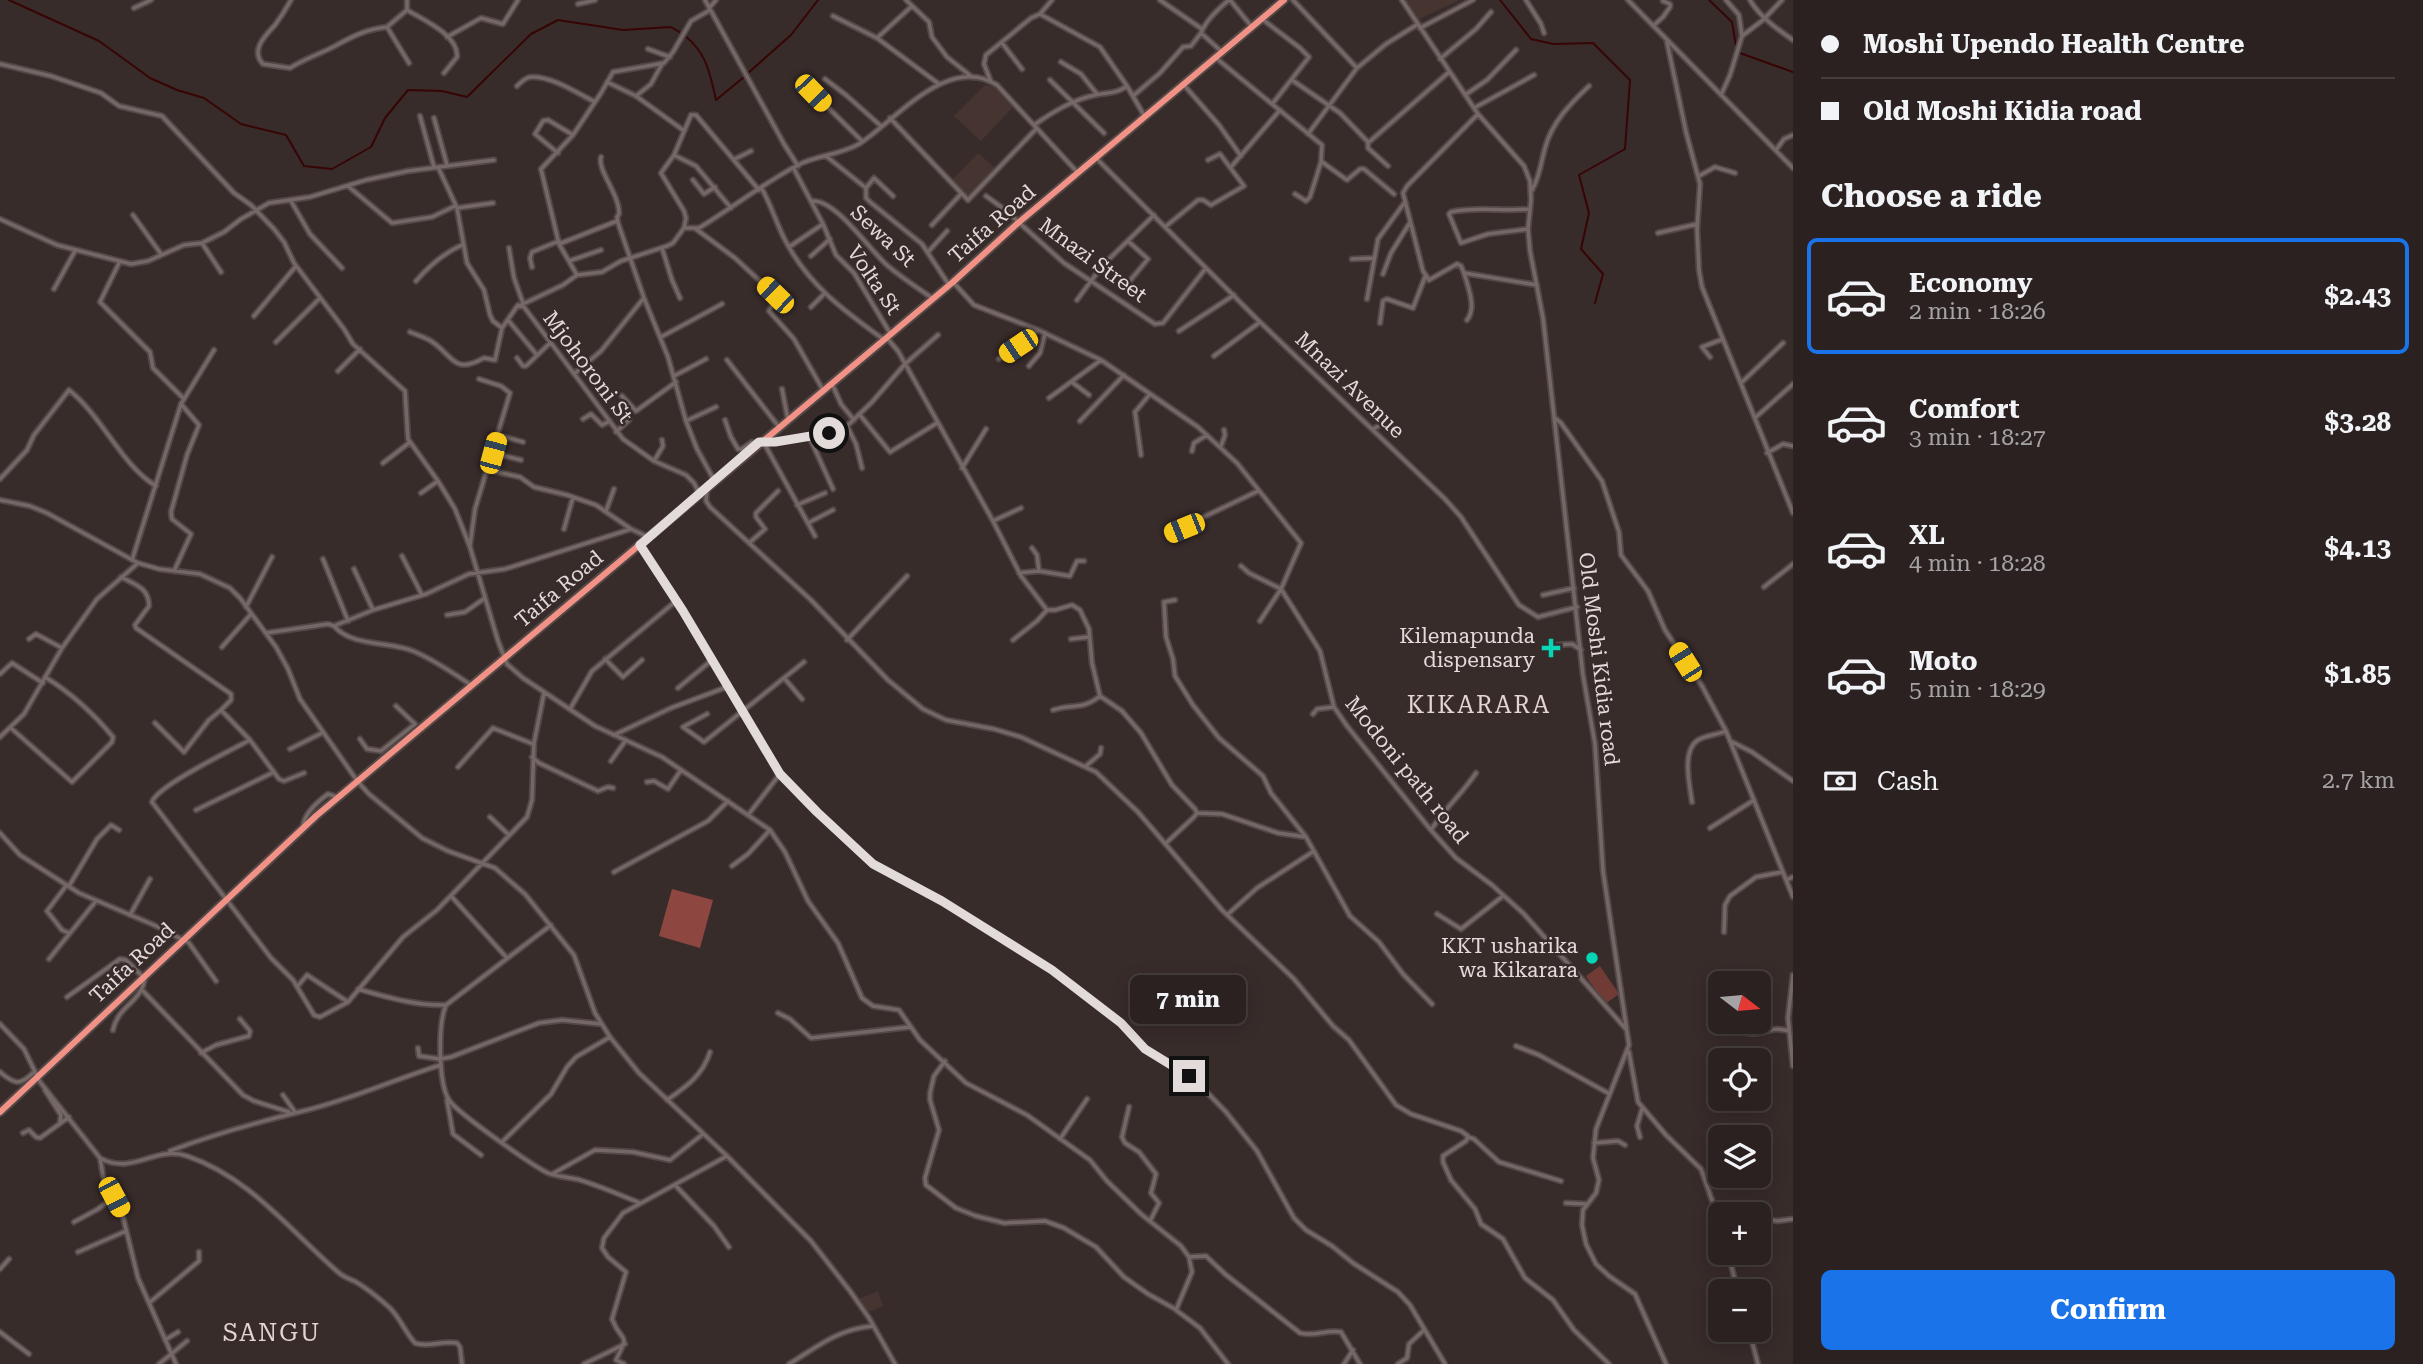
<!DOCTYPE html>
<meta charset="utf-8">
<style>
:root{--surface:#2a2120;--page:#362e2d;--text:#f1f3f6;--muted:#a5a3a5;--line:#463e3e;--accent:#1a73e8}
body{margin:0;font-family:"Roboto Serif",serif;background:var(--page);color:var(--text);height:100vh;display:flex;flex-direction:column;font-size:26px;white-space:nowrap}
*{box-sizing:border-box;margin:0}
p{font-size:23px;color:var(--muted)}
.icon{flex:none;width:38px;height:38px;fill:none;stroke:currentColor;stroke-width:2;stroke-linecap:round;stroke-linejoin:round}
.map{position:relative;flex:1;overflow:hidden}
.drawer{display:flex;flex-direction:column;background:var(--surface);width:630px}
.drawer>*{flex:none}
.top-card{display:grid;align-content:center;height:154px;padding:0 28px;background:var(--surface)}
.needle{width:46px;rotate:106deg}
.tools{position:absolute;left:1708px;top:971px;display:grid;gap:14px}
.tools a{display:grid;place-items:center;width:63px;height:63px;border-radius:10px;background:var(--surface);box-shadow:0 4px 18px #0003,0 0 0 2px var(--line);font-size:35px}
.end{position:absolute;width:32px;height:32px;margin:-16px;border:9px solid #e3dbda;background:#111;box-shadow:0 0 0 4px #111}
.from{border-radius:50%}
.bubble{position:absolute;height:49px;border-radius:10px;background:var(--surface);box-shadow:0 4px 18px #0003,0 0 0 2px var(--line);font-size:23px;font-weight:700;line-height:49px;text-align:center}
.car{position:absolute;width:21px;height:42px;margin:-21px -10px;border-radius:9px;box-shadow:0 0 5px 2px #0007;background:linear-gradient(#f5c518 24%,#345 0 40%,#f5c518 0 76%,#345 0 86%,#f5c518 0)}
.top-card b{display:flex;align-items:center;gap:24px;height:66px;font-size:26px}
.top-card b+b{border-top:2px solid var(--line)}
.top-card i{width:18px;height:18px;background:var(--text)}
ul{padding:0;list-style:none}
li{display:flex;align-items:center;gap:21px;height:116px;margin:0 14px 10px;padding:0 14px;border:4px solid transparent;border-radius:10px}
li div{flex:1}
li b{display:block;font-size:26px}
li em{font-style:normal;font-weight:700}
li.on{border-color:var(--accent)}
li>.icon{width:63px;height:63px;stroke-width:1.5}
h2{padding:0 28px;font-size:32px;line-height:84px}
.pay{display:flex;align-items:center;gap:18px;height:77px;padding:0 28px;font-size:26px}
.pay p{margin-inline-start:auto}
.action{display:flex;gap:14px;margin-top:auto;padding:14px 28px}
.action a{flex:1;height:80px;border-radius:10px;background:var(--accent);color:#fff;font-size:28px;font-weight:700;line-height:80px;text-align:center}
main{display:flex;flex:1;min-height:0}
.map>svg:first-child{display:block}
.built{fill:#463431}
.green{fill:#713b35}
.forest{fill:#8d4740}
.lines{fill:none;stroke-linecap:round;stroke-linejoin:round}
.stream{stroke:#360504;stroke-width:2}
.minor-casing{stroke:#524847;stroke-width:7}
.highway-casing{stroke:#524847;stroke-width:10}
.minor{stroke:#746765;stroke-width:3.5}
.highway{stroke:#f29287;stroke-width:6}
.route{stroke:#e3dbda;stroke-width:9}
.poi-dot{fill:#06d5b6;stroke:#382c2b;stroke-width:2.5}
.labels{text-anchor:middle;stroke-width:5;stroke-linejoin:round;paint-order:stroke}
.street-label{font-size:21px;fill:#e3dbda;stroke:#382c2b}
.poi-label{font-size:21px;fill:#e3dbda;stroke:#382c2b;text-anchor:end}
.quarter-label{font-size:24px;letter-spacing:2px;fill:#e4d4d2;stroke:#382c2b}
</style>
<main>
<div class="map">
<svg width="1793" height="1364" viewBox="0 0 1793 1364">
<rect width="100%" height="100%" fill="#382c2b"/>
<path class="built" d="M1405,0h53v1l-41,19z
M985,85l9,2 19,20 -32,34 -27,-25z
M978,153l18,16 -28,30 -17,-18z
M878,1291l5,15 -17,7 -7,-14z"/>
<path class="green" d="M1600,966l19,28 -14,10 -19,-28z"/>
<path class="forest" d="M672,889l41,11 -13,48 -41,-12z"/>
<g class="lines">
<path class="stream" d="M9,0l90,41 51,37 27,12 27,8 37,26 45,11 18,31 28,3 39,-22 14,-29 23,-28 34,1 25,6 64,-63 27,-14 65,10 48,-3 10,6
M1500,0l31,39 22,5 40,-1 37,37 -5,69 -46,26 10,38 -8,36 22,25 -8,29
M1709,0l23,22 5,30 56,20
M685,36c22,17 25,38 31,64l28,-23
M747,74l44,-39 27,-35"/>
<defs>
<path id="minor" d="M291,0c-5,9 -10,17 -16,25 -10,11 -25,25 -12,39l27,4c16,-10 30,-14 45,-22 18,-10 32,-17 52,-19
M407,0v10l-20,17 22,36
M705,0l79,144 14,22
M906,0l23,22 3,15 15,20 25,20
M1160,0l42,29
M1230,0l22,27
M1293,0l64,68
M1402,0l76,114 46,52 6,15 1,19 -3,29 2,22 13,67 40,357 12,69 8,127 26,174 -33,84 -3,29 6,22 -3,13 -13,17 -1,15 4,19 10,20 13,12 26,18 31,70
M1526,0l15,24 3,9
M1628,0l165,168
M1726,0l13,15 3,21
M1750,0c10,17 27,29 43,40
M578,4l17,-4
M134,8l17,-8
M709,8l7,-8
M407,10c15,9 52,25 50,47l-13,16
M1040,14l60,33 27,39 18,31
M833,16l44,22 62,46
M1262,19l38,29 9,9 -36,46
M1653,26l10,-9 7,-10v-3l-7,-3
M1420,28l53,-28
M447,37l34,-19 22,6 15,-24
M877,38l35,-32
M1667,42l19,90 14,52 -3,45 2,41 3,17 91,226
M1002,43l20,26
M648,49l22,8
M1221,51l-20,-18c5,-13 17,-24 28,-33
M1216,58l106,87 -1,17 -11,35 -4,4 -11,-7
M1440,59l36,-30 15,-17
M1061,62l20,12 16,20
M0,64l51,12 50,17 18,13 43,10 72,77 17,12 23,24 10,13 10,21 50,66 9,15 52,47 3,48 30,42 17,28 15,38 28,94 9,23 16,14 72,48 67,31 108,73 15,22 23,49 30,42 24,55 11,8 26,4 21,30 46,43 61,32 63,45 17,21 34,33 40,32 8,11 3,15 -16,38 24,18 28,36
M825,79l21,16 35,31
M800,80l62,61
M1050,80l54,53
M1292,80l48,33 28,29
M607,82l29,14 47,34
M991,82l-7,-18 2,-9 45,-37 9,-4 12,-14
M1183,84l36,41 22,31
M517,86c4,-4 9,-9 14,-9 21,-1 46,16 64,25
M1465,95l22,-15 29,-30
M1721,95l9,-20 12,-39 21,-16 19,-20
M636,96l15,-12 11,-20
M1133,96l27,-23 23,-26 8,-1 10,-13
M1474,108l60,-33
M1478,114l-71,72 -4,7 20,78 6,9 28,-16 4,2 3,7 73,12
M420,116l14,51
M434,118l13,47
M890,118l78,82 69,-72
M1034,125c19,-13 38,-25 61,-30 13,-3 21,-1 32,-9
M1308,134l49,-66 29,-24 32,-20
M1776,150l8,-11 9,-4
M558,153l-23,-19 8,-13 5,-1 25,15
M674,155l22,11 35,42
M826,156l40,32v10l4,4 52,42 27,41
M601,157c-4,13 19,38 18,57l-2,3 1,6 26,75 24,59 18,64 11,28 17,31
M1096,158l164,164 185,177 16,18 58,88 19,12 39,-10
M735,159l16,-8
M1322,162l25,18 13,-11h4l30,25
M1388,166l-20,-18v-5l81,-71
M438,167l19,41 10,55 17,27 6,25 3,6 9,7 16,-23 6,2 99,132 31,22 32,14 8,8 5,10
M1231,167l49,-57
M794,169l29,55 13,31 18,18 36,60
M1699,176l16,-9 20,6
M693,180l11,14 11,-7
M348,186l44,37 40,-6 23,-11
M866,188l8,-10 19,18
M762,189c9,16 14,33 22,49 23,46 59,72 99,101
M1532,190c8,-14 9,-28 13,-42 7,-26 25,-44 44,-62
M986,196l18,13 60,54 91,61 8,-1 43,-55
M291,201l19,33 32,34
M812,201c24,-2 58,50 76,65 14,12 30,22 44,32
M457,208l36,-5
M133,215l28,39
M0,219l57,26 74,19 17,-3 36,-16 18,-2 22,-11 17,-13 28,-16 41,-6 56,-17 42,-9 86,-11
M932,225l29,-31
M1165,227l33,-27h5l8,5 33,-19 -24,-32 -12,6
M684,228l2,-10 -2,-7 -23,-38 13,-18 17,-40h5l63,75
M696,229l39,29 40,37 1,3 -7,13 25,28 29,51
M1528,229l-40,5 -27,9 -12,-29 2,-2c27,-6 52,0 79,-3
M1658,233l39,-9
M202,243l19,29
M559,244l58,-23
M789,247l34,-23
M509,248l5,30 9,25
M662,248l10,32 8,18
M928,252l19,-21
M811,256l19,-17
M1352,259l22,-1
M569,261l32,-11
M119,263l-19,39 50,50 3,16 31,31
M532,267l-2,-9 2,-6 27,-11
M1464,273c4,14 13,35 3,47
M1383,274l8,-21 18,-29
M577,275l-18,-31 -18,-75 32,-34 28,-42 12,-21 51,-9 9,-11 18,-31 19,-11
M416,281c13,-15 28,-28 46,-36
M953,282l21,23 64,25 63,30 97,67 39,36 64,80 -20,46 39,62 14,56 13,19 83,103 26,29 36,27 32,29 102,115
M1128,283l20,-24 -20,-18
M54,289l21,-38
M1367,299l11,-60 27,-37
M1077,300l25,-34 52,-51
M521,305l42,-20 14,-10 25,-3 19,-11 46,-15 6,-3 11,-15h15c33,-20 65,-45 99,-63 19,-10 42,-10 61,-21 36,-23 89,-91 138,-59l81,88
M811,307l14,-14
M254,316l42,-50
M508,320l29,35
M1380,323l3,-22 4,-2 26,9 12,-31
M1179,331l55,-36
M410,332c7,3 15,5 21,9 23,15 22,34 53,17l11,2 7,-32
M661,337l61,-33
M887,338l11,13 95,170 28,55 26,34h8l17,-5 8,5 9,19 3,34 8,33 22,15 19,22 31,52 23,24 2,4 -3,4 -29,27
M276,342l44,-44
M1214,356l46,-34
M1710,357l-8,-10 21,-8
M517,358l6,8h3l24,-23
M999,359l39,-29
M727,360l52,67
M1029,366l11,-13 5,-20
M338,371l22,-22
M574,374l27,-23 42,-52
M674,376l32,-17
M1072,382l17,13
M1742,382l41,-39
M832,384l9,20 13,16
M782,389l6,31
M622,396l14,15 40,-29
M1049,398l52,-38
M860,415l30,37 47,-29
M1756,417l37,-33
M1555,418l6,5 41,58 17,51 2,23 27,36 17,39 37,56 24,45 67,166
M583,419l8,-5 11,11 8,-4
M725,420l6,17 7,12h4l10,-7 5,2
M686,421l30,-14
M1080,421l44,-46
M847,426l9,18 6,24
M1373,429l13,-7
M616,432l13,-12
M498,435l25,7
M809,436l24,53
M764,443l65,-10 18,-7 25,-24 33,-38 33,-29
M764,443l51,93
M1221,446l4,-11 -1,-5
M1192,451l2,-8 13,-8
M493,453l28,7
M1767,453l16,-9 10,2
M1141,455l-6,-43 15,-18
M654,461l9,-15 -1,-6
M383,463l26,-20
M962,468l24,-39
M488,470l32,7 14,10 33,8 29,10 35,24 17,8
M0,479l27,-29 7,-15 35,-45c33,26 53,76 87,96
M707,489l-1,12 4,6 101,93 77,80 35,29 23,11 48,9 27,8 75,35 42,40 84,98 72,69 39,47 16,14 47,65 15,9 50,17 7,5 -2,5 -23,15v6l8,18 24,29 6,15 22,15 22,39 28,22 21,30 35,34
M421,493l17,-12
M0,500l30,6 17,7 91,50 21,6 41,5 30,14 10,10 36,49 12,22 12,30 58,83 11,12 53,44 26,13 47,17 30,26 49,61 21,58 15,24 29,36 88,83 84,85 39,50 19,27 26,46
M797,505l28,-12
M606,511l8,-22
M993,521l28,-13
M808,523l25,-13
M564,529l9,-32
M1168,534l90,-43
M749,543l16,-14 -9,-12v-4l22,-22
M470,545l5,-36 35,-116 -9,-7 -22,-7
M640,545l43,66 97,163 37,38 56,52 84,47 95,59 69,53 24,26 53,34 28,29 31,39 37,67 12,12 26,16 21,17 45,29 12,13 35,59
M1032,548l5,7 2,16
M402,556l20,39
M323,559l25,62
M132,560l49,-156 33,-54
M1241,566l8,7 32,16 -21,32
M354,569l19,41
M174,571l17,-37 -19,-15 -1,-7 16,-57 12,-30 -18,-21
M1019,573l20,-2 31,5 7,-15h7
M121,577c15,8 28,11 28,29l-14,19 1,3 95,66v6l-10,10 29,30 29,39 5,2 20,-8
M1764,587l29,-23
M1543,595l31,-7
M1175,600l-11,2 2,35 7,22 2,17 18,29 26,33 44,38 8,17 35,44 44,79 29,26 24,32 29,30
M246,607l26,-50
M447,615l18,-3 20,-14
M334,626c18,21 55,15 79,25 20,8 40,22 58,34
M266,633l62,-9 6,2 39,-16 53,-16 43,-20 36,-5 126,-40
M29,639l7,-5 26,14
M1071,639l18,-2
M847,640l60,-64
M1013,640l24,-19 10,-11
M1558,645l14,-1 9,6
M222,647l29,-33
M605,659l18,18 19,-17
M0,674l12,-11 31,20
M785,679l17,20
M678,688l34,-28
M396,706l19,18
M570,709l22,-38 84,-70
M1053,710c21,-7 28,1 47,-14
M707,714l-24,13 21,15 100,-80
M1313,714l4,-5 17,-2
M155,723l29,29 25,-32 12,-10
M11,728l61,54 40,-40 1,-5c-19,-23 -42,-44 -68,-60
M614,735l57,-27 56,-21
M0,737l24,-23 38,-66 35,-49 41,-36
M360,739l7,10 14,2 34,-27
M250,740c-19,10 -93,46 -98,62l119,156 22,22 21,35 6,2 28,-15 55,-65 34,-27 90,-93 5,-17 2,-57 10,-50
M1732,742l20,10 41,29
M290,749l32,-16
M532,757l7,6 59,28 10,-4 5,1
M611,761l15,-21
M1086,766l14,-12 1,-6
M458,767l35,-39 40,16
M647,782l7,-1 14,8 13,-19
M1692,802c-2,-16 -11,-51 6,-62 8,-5 19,-5 28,-9
M196,810l78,-38
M1197,813l25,1 56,19 28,4
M748,815l32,-41
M490,817l19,18
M303,827c1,-14 14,-25 25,-33l9,3
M1710,828l44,-28
M1431,830c13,-21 31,-36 45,-57
M0,833l20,22 59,38 75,32 35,18 27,38
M732,866l16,-12 22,-24
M614,872l94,-51 20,-20
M1786,880l7,-3
M66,886l-19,25 15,19 7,3
M69,886l28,-47 14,-14 8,5
M451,896l56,62
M1437,914l24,15 42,-33
M130,915l20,-36
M1227,915l30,-27 57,-37
M551,925l-105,80c-8,18 -8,78 3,95 7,12 84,66 99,73 10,4 21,4 32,7 20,6 40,15 60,23
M1724,932l1,-27 5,-9 26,-19 26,-5
M49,959l47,-58
M1793,975l-5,43 5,48
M297,987l10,-12 41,27
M358,989c28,8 58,17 88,16
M143,991l100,104 11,6 35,11
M67,997l53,-38 6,1 17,17
M778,1013l12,6 21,19 99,-11
M0,1024l24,25 16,33 60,76 4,23 18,32 16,65 38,86
M113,1030c5,-25 29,-27 32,-53
M1747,1033c17,3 21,-8 42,-2
M1516,1046l23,9 69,38
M418,1048l1,8 21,3 11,-2 88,-34 23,-3 39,4
M1629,1052l9,50 28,33 35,34 19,54
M201,1053l15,-8 33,-9 1,-5 -10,-12
M945,1061l-11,15 -4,17v7l9,30 -14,48 1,7 30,23 20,8 28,7 41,-2 19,7 32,19 28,30 24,17 27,15
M0,1072c14,12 20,14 33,1
M45,1090l16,25 -1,7
M283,1095l12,17
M447,1100l6,34 28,21
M667,1100c19,-13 36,-25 43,-48
M1129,1107l-7,30 3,6 14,9 17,22 -5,19 8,10 -9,18
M23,1133l6,-3 7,7 4,1 29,-21
M1468,1137l6,2 25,23 62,19
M1640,1137l-3,-11 5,-17
M1060,1139l27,-40
M503,1141l48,-47 16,-27 9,-10 34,-20
M1594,1143l24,-2 7,4
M170,1151c44,-17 88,-29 133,-40 47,-11 92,-32 138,-46
M100,1158c33,18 55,-13 87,-2 64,22 102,74 151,116 5,5 12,7 18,10 12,7 24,17 34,26 10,10 15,24 25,35 13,5 28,-3 42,0l3,4 2,17
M554,1173l41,-23 38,2 37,8 33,-26
M675,1185l39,41 15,21
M1566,1203l20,1
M1717,1212l24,2
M1759,1218l18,3 16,-2
M74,1222l24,-13 16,-12
M78,1252l48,-21
M1728,1253l10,39
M1189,1257l17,-1 19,18 75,59c14,4 28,-4 41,-1l19,32
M1730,1261l14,-5
M0,1269l9,-10
M149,1303l50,-42v-9
M1759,1308l8,1
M1749,1330l9,34
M0,1332l29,22
M165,1340l13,-8
M159,1364l28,-23
M584,1364l41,-20
M624,1364l-8,-4c15,-30 6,-15 -4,-41l14,-47 -18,-15 -6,-9 2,-10 19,-25 104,-57
M789,1364c28,-17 49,-35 84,-38
M1344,1364l9,-14
M1398,1364l9,-6 2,-14 15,-14"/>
<path id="highway" d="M0,1112l316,-296 637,-534 65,-59 266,-223"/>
</defs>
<use href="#minor" class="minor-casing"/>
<use href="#highway" class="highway-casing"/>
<use href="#minor" class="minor"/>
<use href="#highway" class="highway"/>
</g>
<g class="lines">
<path class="route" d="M829,433l-54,9h-16l-119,103 43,66 97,163 37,38 56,52 69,37 110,69 69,53 24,26 44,27"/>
</g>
<g class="poi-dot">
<path d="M1547.5 637.5h7v7h7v7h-7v7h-7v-7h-7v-7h7z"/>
<circle cx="1592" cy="958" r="7"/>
</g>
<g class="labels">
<g class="street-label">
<text transform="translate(992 224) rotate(-41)" y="7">Taifa Road</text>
<text transform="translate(883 236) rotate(43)" y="7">Sewa St</text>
<text transform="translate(1093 260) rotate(36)" y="7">Mnazi Street</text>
<text transform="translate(874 280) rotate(56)" y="7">Volta St</text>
<text transform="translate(588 367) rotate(53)" y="7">Mjohoroni St</text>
<text transform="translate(1350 385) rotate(44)" y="7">Mnazi Avenue</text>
<text transform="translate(559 589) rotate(-40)" y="7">Taifa Road</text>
<text transform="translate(1599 659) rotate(83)" y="7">Old Moshi Kidia road</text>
<text transform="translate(1407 770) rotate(51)" y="7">Modoni path road</text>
<text transform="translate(132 963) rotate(-43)" y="7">Taifa Road</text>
</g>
<g class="poi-label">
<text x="1535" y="643">Kilemapunda<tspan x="1535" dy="24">dispensary</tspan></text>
<text x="1578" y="953">KKT usharika<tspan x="1578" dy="24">wa Kikarara</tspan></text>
</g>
<g class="quarter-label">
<text x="1479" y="713">KIKARARA</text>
<text x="272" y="1341">SANGU</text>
</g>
</g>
</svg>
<div class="tools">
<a><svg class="needle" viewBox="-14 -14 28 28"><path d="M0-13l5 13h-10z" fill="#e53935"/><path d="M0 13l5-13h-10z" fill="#a5a3a5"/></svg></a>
<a><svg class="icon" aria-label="locate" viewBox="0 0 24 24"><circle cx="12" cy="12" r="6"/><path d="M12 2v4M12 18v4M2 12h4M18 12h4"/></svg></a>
<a><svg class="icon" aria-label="layers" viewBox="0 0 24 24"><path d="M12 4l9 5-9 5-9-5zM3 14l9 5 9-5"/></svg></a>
<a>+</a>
<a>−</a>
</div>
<i class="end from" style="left:829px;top:433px"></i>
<i class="end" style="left:1189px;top:1076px"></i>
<div class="bubble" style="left:1130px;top:975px;width:116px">7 min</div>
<i class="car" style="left:813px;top:93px;rotate:136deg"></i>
<i class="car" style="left:775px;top:295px;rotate:314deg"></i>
<i class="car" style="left:1018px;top:346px;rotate:236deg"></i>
<i class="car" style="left:493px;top:453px;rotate:15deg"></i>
<i class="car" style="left:1184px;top:528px;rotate:248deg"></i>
<i class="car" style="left:1685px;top:662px;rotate:328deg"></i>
<i class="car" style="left:114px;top:1197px;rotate:152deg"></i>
</div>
<section class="drawer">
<div class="top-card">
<b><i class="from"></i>Moshi Upendo Health Centre</b>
<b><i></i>Old Moshi Kidia road</b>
</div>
<h2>Choose a ride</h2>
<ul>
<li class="on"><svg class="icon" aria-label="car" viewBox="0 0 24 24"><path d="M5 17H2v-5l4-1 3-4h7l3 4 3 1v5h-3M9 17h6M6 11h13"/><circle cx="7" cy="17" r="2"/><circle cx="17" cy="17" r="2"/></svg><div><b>Economy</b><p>2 min · 18:26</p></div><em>$2.43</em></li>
<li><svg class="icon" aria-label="car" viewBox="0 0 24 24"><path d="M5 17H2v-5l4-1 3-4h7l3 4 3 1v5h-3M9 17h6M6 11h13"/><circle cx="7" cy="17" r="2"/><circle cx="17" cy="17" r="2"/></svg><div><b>Comfort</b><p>3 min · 18:27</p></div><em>$3.28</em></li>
<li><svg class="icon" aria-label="car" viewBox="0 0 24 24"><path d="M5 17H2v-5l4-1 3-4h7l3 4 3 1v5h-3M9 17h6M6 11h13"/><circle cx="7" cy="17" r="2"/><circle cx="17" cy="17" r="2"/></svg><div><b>XL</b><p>4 min · 18:28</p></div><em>$4.13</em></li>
<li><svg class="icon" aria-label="car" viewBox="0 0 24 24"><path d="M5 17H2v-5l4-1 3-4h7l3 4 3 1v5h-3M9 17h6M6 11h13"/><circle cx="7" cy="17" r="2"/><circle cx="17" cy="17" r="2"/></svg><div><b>Moto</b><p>5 min · 18:29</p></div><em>$1.85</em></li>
</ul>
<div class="pay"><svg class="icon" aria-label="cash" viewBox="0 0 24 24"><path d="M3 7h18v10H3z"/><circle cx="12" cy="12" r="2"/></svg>Cash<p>2.7 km</p></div>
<div class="action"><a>Confirm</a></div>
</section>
</main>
